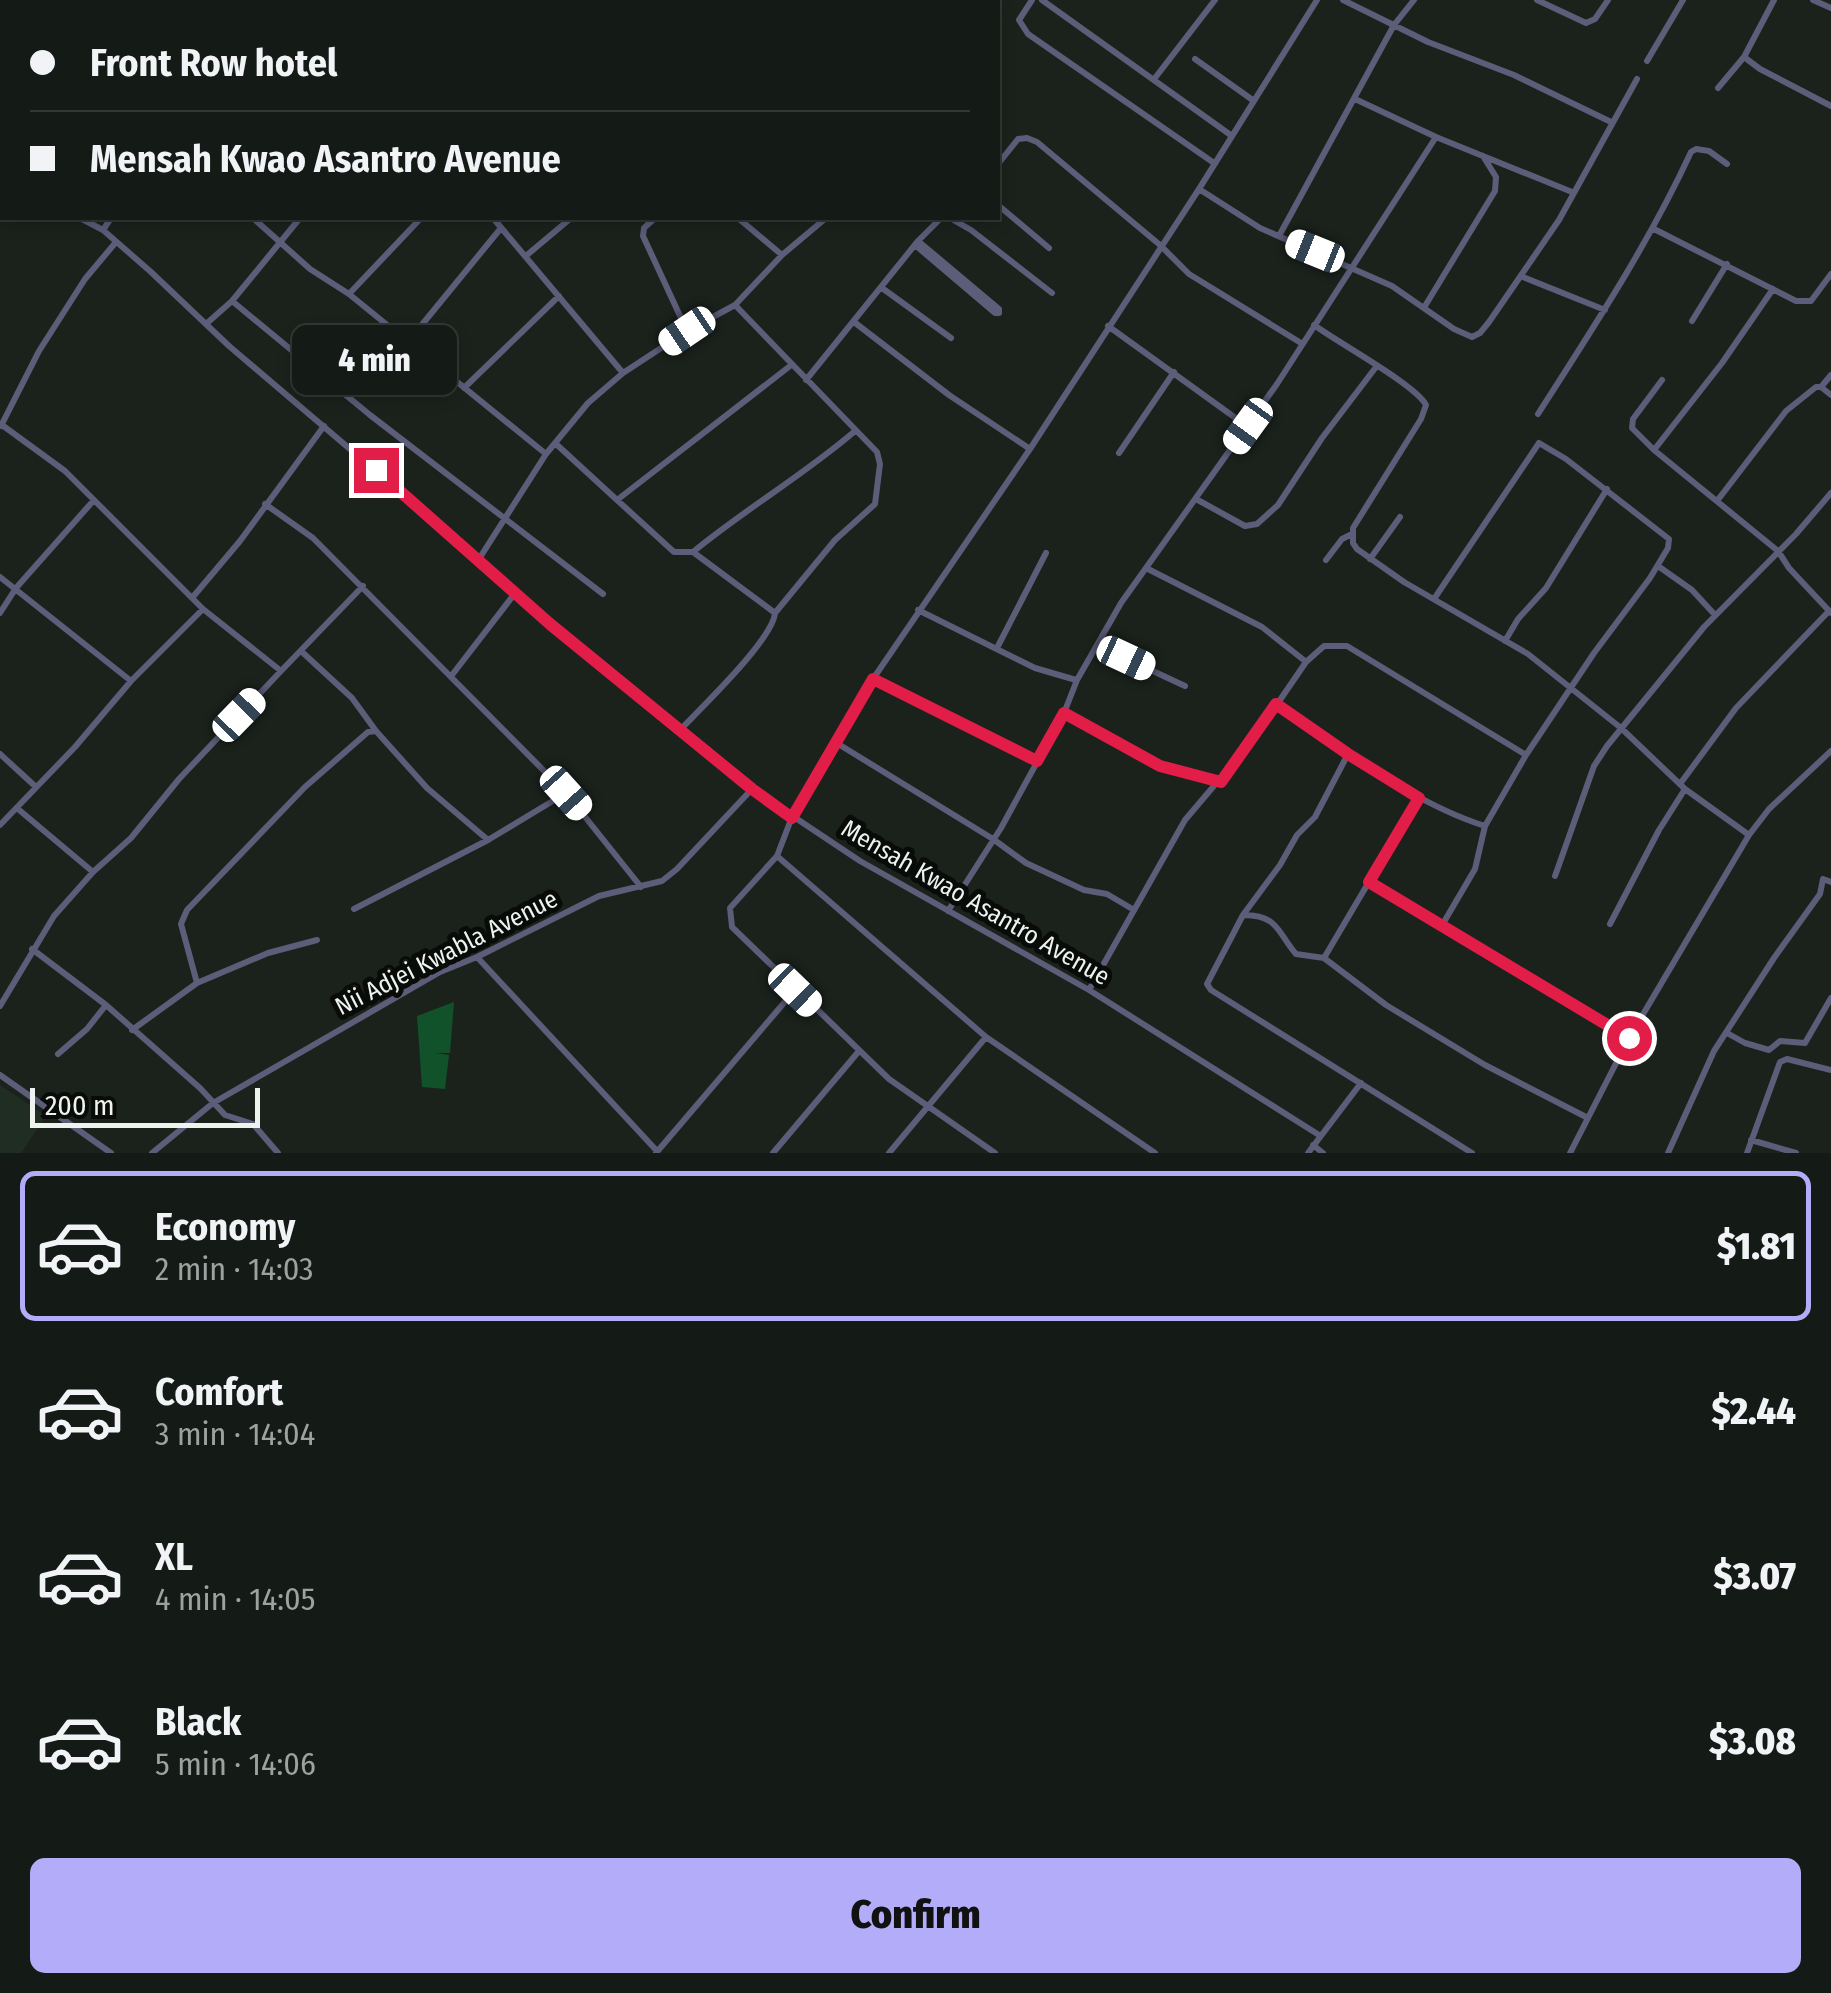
<!DOCTYPE html>
<meta charset="utf-8">
<style>
:root{--surface:#141a15;--page:#212722;--text:#f1f3f6;--muted:#9da1a0;--line:#333834;--accent:#b3adf9}
body{margin:0;font-family:"Fira Sans Condensed",sans-serif;background:var(--page);color:var(--text);height:100vh;display:flex;flex-direction:column;font-size:38px;white-space:nowrap}
*{box-sizing:border-box;margin:0}
p{font-size:32px;color:var(--muted)}
.icon{flex:none;width:55px;height:55px;fill:none;stroke:currentColor;stroke-width:2;stroke-linecap:round;stroke-linejoin:round}
.map{position:relative;height:1153px;overflow:hidden}
.details{display:flex;flex-direction:column;background:var(--surface);flex:1}
.details>*{flex:none}
.top-card{position:absolute;left:0px;top:0px;width:1000px;height:220px;box-shadow:0 5px 15px #0003,0 0 0 2px var(--line);display:grid;align-content:center;height:220px;padding:0 30px;background:var(--surface)}
.scale{position:absolute;left:30px;bottom:25px;width:230px;box-sizing:border-box;padding-left:10px;border:5px solid #eef3ef;border-top:0;font-size:28px;line-height:35px;white-space:nowrap;color:#eef3ef;-webkit-text-stroke:8px #080b08;paint-order:stroke}
.end{position:absolute;width:45px;height:45px;margin:-22px;border:12px solid #e11d48;background:#fff;box-shadow:0 0 0 5px #fff}
.from{border-radius:50%}
.bubble{position:absolute;height:70px;border-radius:15px;background:var(--surface);box-shadow:0 5px 15px #0003,0 0 0 2px var(--line);font-size:32px;font-weight:800;line-height:70px;text-align:center}
.car{position:absolute;width:30px;height:60px;margin:-30px -15px;border-radius:12px;box-shadow:0 0 8px 2px #0007;background:linear-gradient(#fff 24%,#345 0 40%,#fff 0 76%,#345 0 86%,#fff 0)}
.top-card b{display:flex;align-items:center;gap:35px;height:95px;font-size:38px}
.top-card b+b{border-top:2px solid var(--line)}
.top-card i{width:25px;height:25px;background:var(--text)}
ul{padding:18px 0 0;list-style:none}
li{display:flex;align-items:center;gap:30px;height:150px;margin:0 20px 15px;padding:0 10px;border:5px solid transparent;border-radius:15px}
li div{flex:1}
li b{display:block;font-size:38px}
li em{font-style:normal;font-weight:800}
li.active{border-color:var(--accent)}
li>.icon{width:90px;height:90px;stroke-width:1.5}
.cta{display:flex;gap:20px;margin-top:auto;padding:20px 30px}
.cta a{flex:1;height:115px;border-radius:15px;background:var(--accent);color:#111;font-size:40px;font-weight:800;line-height:115px;text-align:center}
.map>svg:first-child{display:block}
.built{fill:#202d23}
.green{fill:#11522b}
.lines{fill:none;stroke-linecap:round;stroke-linejoin:round}
.minor{stroke:#5d5c79;stroke-width:6}
.primary{stroke:#9c97d4;stroke-width:11}
.route{stroke:#e11d48;stroke-width:12}
.labels{text-anchor:middle;stroke-width:10;stroke-linejoin:round;paint-order:stroke}
.street-label{font-size:25px;fill:#eef3ef;stroke:#080b08}
</style>
<div class="map">
<svg width="1831" height="1153" viewBox="0 0 1831 1153">
<rect width="100%" height="100%" fill="#1b221c"/>
<path class="built" d="M0,1085l46,31 -25,37h-21z"/>
<path class="green" d="M454,1002l-4,51h-15l14,2 -4,34 -23,-2 -5,-71z"/>
<g class="lines">
<path class="minor" d="M253,0l3,2
M465,0l1,2
M620,0l6,2
M1032,0l-13,20 9,14 186,129
M1042,0l190,136
M1343,0l85,42 86,33 97,47
M1537,0l49,23 9,-4 13,-19
M1774,0l-30,57 16,12 71,37
M1813,0l18,8
M170,2l2,-2
M243,2l2,-2
M341,2l1,-2
M524,2l1,-2
M614,2l1,-2
M678,2l1,-2
M1195,59l59,42
M1647,61l36,-61
M1155,78l60,-78
M1718,88l26,-31
M1436,137l136,55
M998,164l20,-25 9,-1 10,4 123,103 29,29 112,69
M0,175l2,2
M1199,189l61,39 132,58 62,43 18,8 8,-4 9,-11 70,-102 78,-141
M998,205l51,43
M80,218l23,12 48,42 78,74 250,213 71,65 202,165 108,72 229,129 230,145
M253,218l57,51 39,25 197,160
M493,218l130,155
M655,218l-11,10 -1,8 44,95
M738,218l44,37
M950,218l21,12 81,63
M1654,229l142,72h15l20,-27
M103,230l8,-12
M1279,236l115,-211 20,-25
M915,245l80,68h4v-4l-81,-68
M527,255l44,-37
M1523,277l82,33
M882,288l69,50
M349,294l72,-76
M232,301l138,114 233,179
M735,305l142,147 3,12 -5,40 -40,36 -60,73
M1425,306l70,-115 1,-14 -13,-21
M1692,321l35,-57
M854,322l95,73 81,54
M206,324l26,-23 68,-83
M1314,325c23,17 102,60 112,80l-5,14 -68,109v15l4,6 47,33 124,72 93,74 64,61 64,46
M1108,326l140,101
M407,343l94,-115
M806,380l112,-139 23,-23
M1662,380l-29,39 -1,9 22,22 124,101 11,17 42,45
M1821,387l10,8
M464,388l95,-92
M1538,414c55,-86 110,-169 153,-262l5,-3 13,2 18,13
M1,426l38,-75 46,-72 31,-37
M555,443l62,57 173,-134
M1654,450l68,-87 51,-74
M1119,453l55,-81
M1196,499l49,27 12,-2 21,-19 44,-67 54,-71
M617,500l57,52h19l82,61c-2,26 -73,94 -94,116
M1717,501l69,-90 30,-24h5l10,-12
M265,504l48,34 253,255
M693,552c52,-43 111,-77 162,-121
M479,559l67,-105 42,-51 35,-30 64,-42 48,-26 47,-50 44,-37
M1370,559l30,-42
M1326,560l16,-21 10,-5
M1658,566l34,24 23,25
M1148,569l114,58 43,34
M0,577l131,104
M192,598l48,-57 84,-115
M1434,599l105,-156 27,16 103,80 -1,9 -18,30 -56,75 -68,102 -41,71 -10,43 -34,58
M918,610l117,58 41,12
M0,613l16,-25 78,-88
M1505,641l13,-22 28,-31 61,-99
M1097,645l88,41
M997,648l49,-95
M301,651l51,47 24,33
M281,671l82,-85
M452,675l64,-83
M873,679l164,82
M1276,704c67,43 133,98 209,122
M1064,713l97,53 60,16
M835,742l158,97 33,24 58,27 23,4 27,16
M0,754l36,33
M1348,754l-33,63 -18,18 -17,30 -37,50 -36,69 4,6 261,163
M1680,784l56,-76 93,-97
M18,809l75,63
M0,825l75,-78 56,-66 72,-72
M777,856l209,181 169,116
M1555,876l39,-110 13,-20 97,-119 92,-93 35,-41
M1369,882l260,156
M354,909l134,-69 78,-47 75,94
M948,911l53,-83 63,-115 13,-33 44,-77 156,-219 159,-247 -81,-38
M1244,915c34,0 34,18 52,39l28,4 62,47 99,60 103,53
M1610,924l49,-94 26,-41
M32,949l74,56 94,83 25,27 28,9 25,29
M477,957l180,194
M1324,958l95,-161
M197,983l71,-30 49,-13
M1089,990l96,-170 67,-79 54,-79 18,-16h23l179,109
M0,1006l54,-90 39,-44 38,-34 48,-59 102,-108 -78,-62 -138,-138 -63,-46
M132,1030l65,-47 -16,-59 6,-14 118,-123 63,-55 8,-1 51,57 61,52
M1727,1033l18,10 24,7 11,-9 25,2 26,-45
M58,1054l29,-25 19,-24
M0,1075l111,78
M1751,1140l45,13
M1313,1145l10,8
M152,1153l61,-50 227,-131 37,-15 122,-61 63,-15 15,-12 75,-80
M656,1153l139,-163
M773,1153l86,-102
M889,1153l97,-116
M995,1153l-106,-74 -157,-152 -2,-19 47,-52 15,-39 81,-138 157,-230 169,-260 118,-189
M1308,1153l53,-70
M1570,1153l59,-115 120,-203 20,-26 62,-58
M1668,1153l46,-102 60,-93 46,-64 3,-15 8,3
M1747,1153l33,-91 7,-3 44,11"/>
<path class="primary" d="M42,2l1,-2
M0,86l2,-5"/>
</g>
<g class="lines">
<path class="route" d="M376,470l174,154 202,165 40,29 81,-139 164,82 27,-48 96,53 61,16 55,-78 72,50 71,44 -50,84 260,156"/>
</g>
<g class="labels">
<g class="street-label">
<text transform="translate(976 902) rotate(30)" y="9">Mensah Kwao Asantro Avenue</text>
<text transform="translate(446 952) rotate(-27)" y="9">Nii Adjei Kwabla Avenue</text>
</g>
</g>
</svg>
<div class="scale">200 m</div>
<i class="end from" style="left:1629px;top:1038px"></i>
<i class="end" style="left:376px;top:470px"></i>
<div class="bubble" style="left:292px;top:325px;width:165px">4 min</div>
<i class="car" style="left:1315px;top:251px;rotate:292deg"></i>
<i class="car" style="left:687px;top:331px;rotate:236deg"></i>
<i class="car" style="left:1248px;top:426px;rotate:216deg"></i>
<i class="car" style="left:1126px;top:658px;rotate:115deg"></i>
<i class="car" style="left:239px;top:715px;rotate:44deg"></i>
<i class="car" style="left:566px;top:793px;rotate:138deg"></i>
<i class="car" style="left:795px;top:990px;rotate:134deg"></i>
<div class="top-card">
<b><i class="from"></i>Front Row hotel</b>
<b><i></i>Mensah Kwao Asantro Avenue</b>
</div>
</div>
<section class="details">
<ul>
<li class="active"><svg class="icon" aria-label="car" viewBox="0 0 24 24"><path d="M5 17H2v-5l4-1 3-4h7l3 4 3 1v5h-3M9 17h6M6 11h13"/><circle cx="7" cy="17" r="2"/><circle cx="17" cy="17" r="2"/></svg><div><b>Economy</b><p>2 min · 14:03</p></div><em>$1.81</em></li>
<li><svg class="icon" aria-label="car" viewBox="0 0 24 24"><path d="M5 17H2v-5l4-1 3-4h7l3 4 3 1v5h-3M9 17h6M6 11h13"/><circle cx="7" cy="17" r="2"/><circle cx="17" cy="17" r="2"/></svg><div><b>Comfort</b><p>3 min · 14:04</p></div><em>$2.44</em></li>
<li><svg class="icon" aria-label="car" viewBox="0 0 24 24"><path d="M5 17H2v-5l4-1 3-4h7l3 4 3 1v5h-3M9 17h6M6 11h13"/><circle cx="7" cy="17" r="2"/><circle cx="17" cy="17" r="2"/></svg><div><b>XL</b><p>4 min · 14:05</p></div><em>$3.07</em></li>
<li><svg class="icon" aria-label="car" viewBox="0 0 24 24"><path d="M5 17H2v-5l4-1 3-4h7l3 4 3 1v5h-3M9 17h6M6 11h13"/><circle cx="7" cy="17" r="2"/><circle cx="17" cy="17" r="2"/></svg><div><b>Black</b><p>5 min · 14:06</p></div><em>$3.08</em></li>
</ul>
<div class="cta"><a>Confirm</a></div>
</section>
